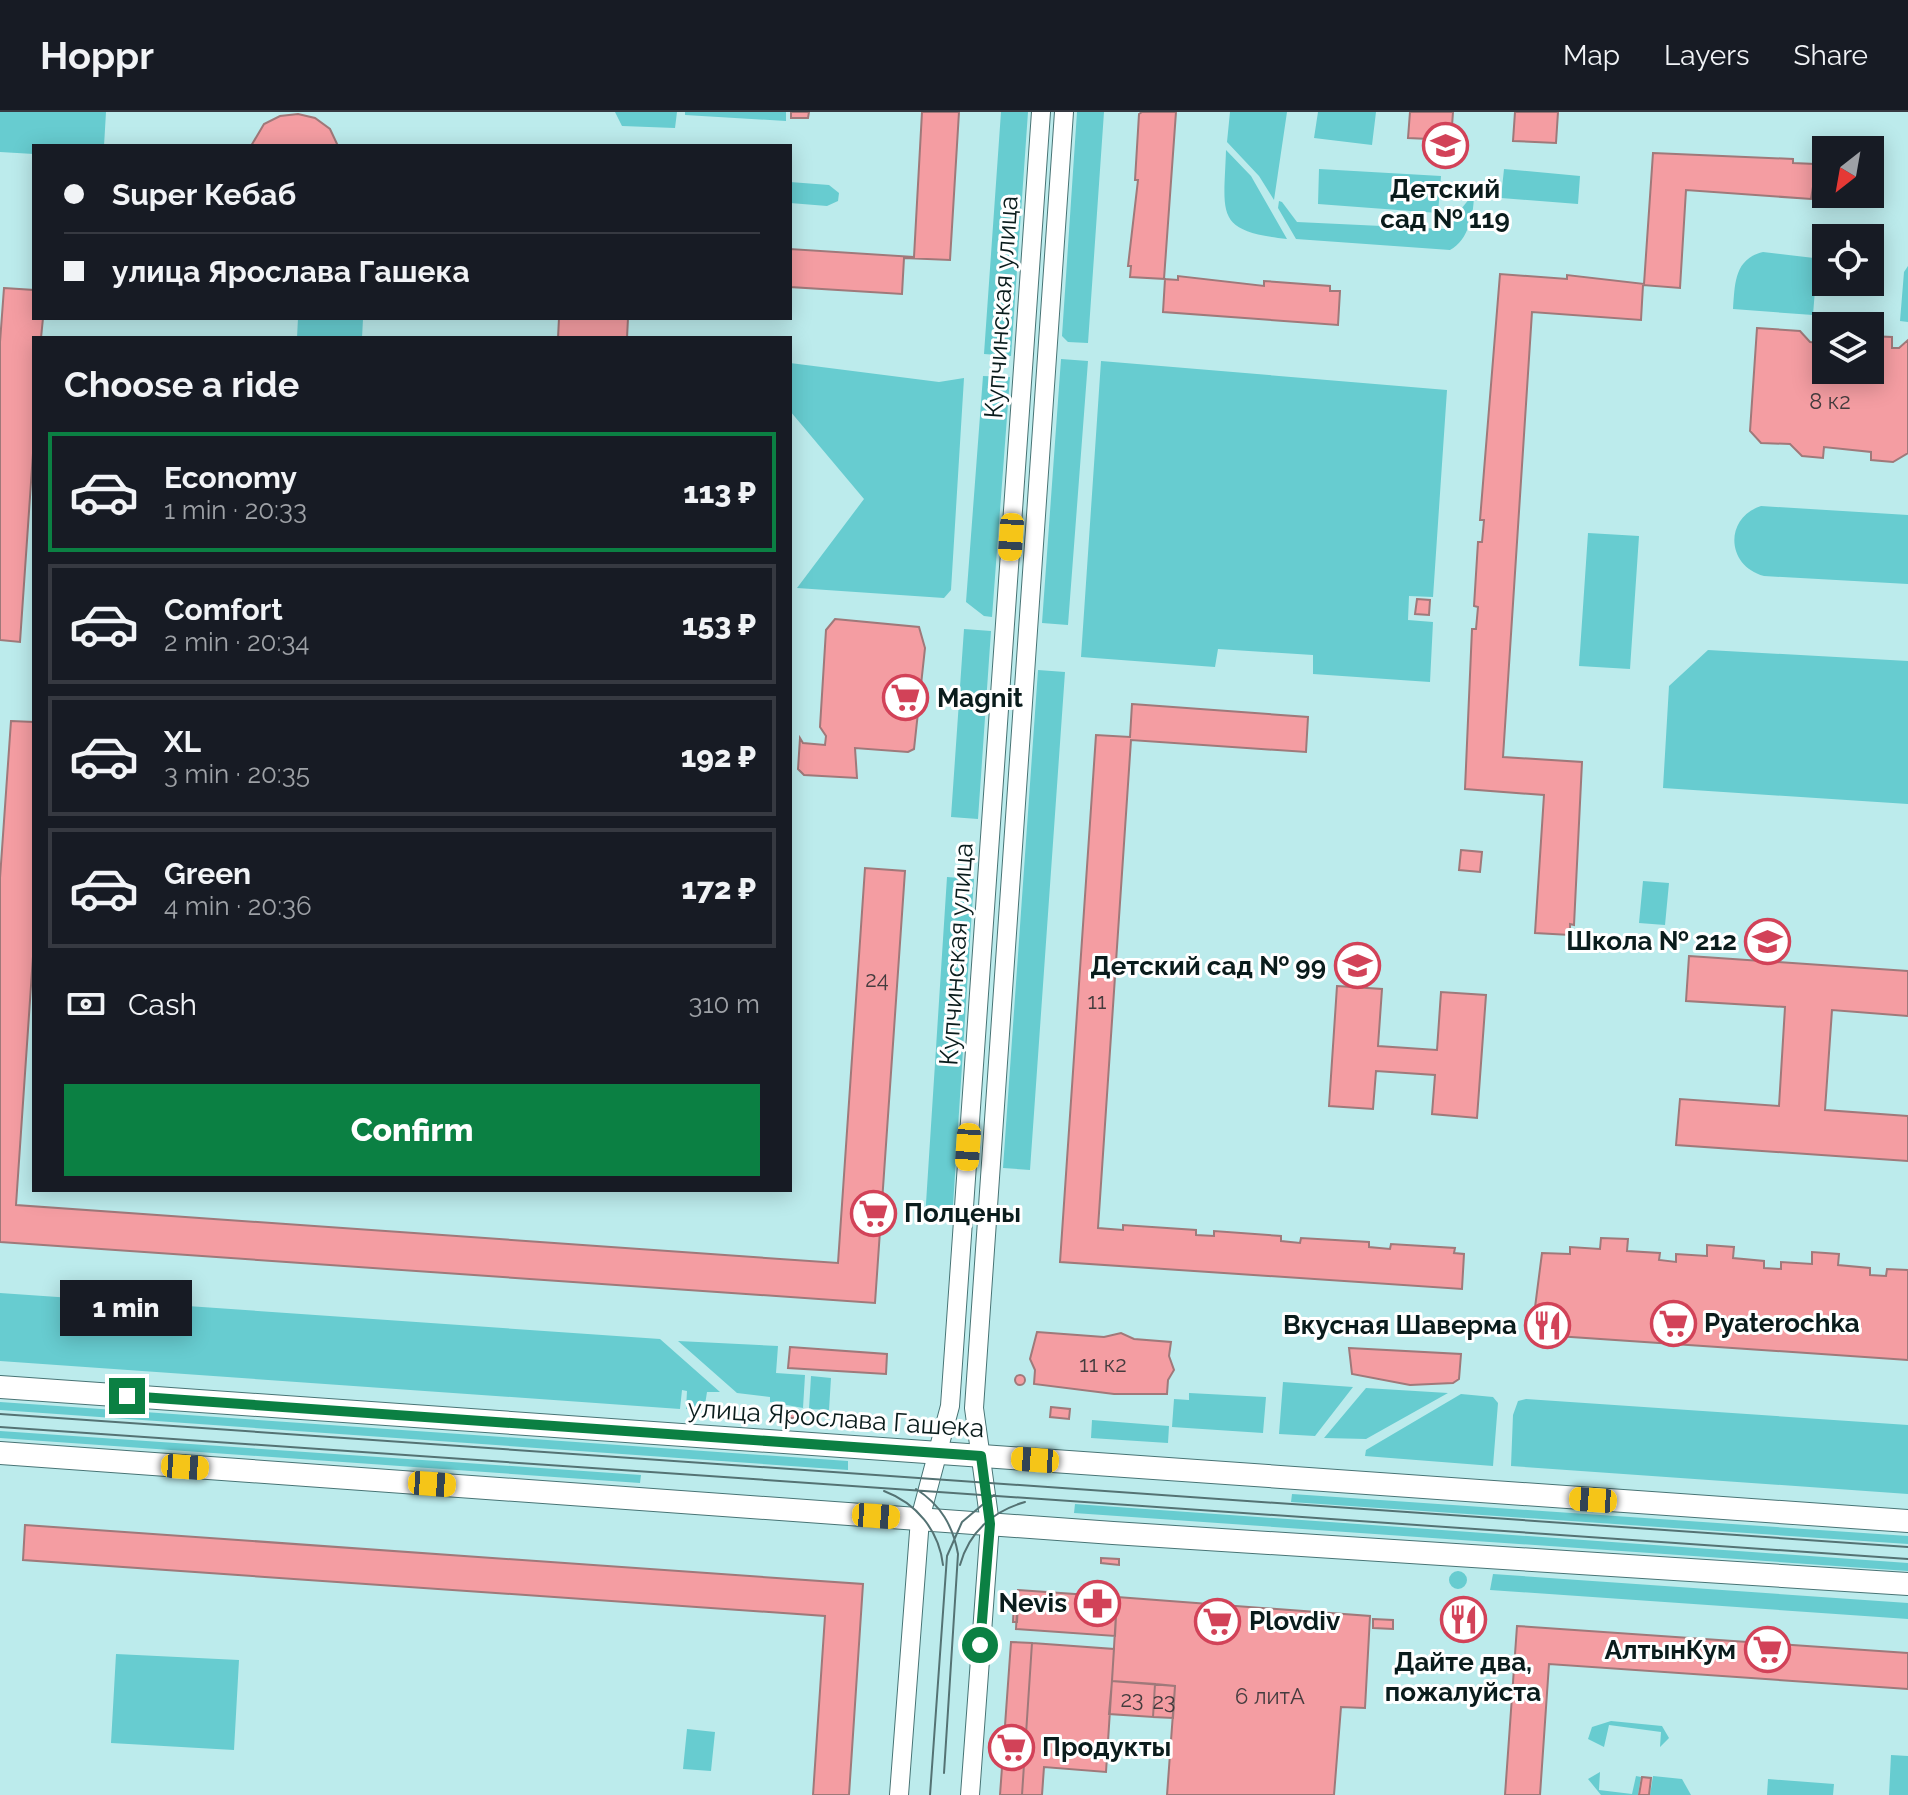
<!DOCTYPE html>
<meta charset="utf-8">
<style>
:root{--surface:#171b24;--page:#242831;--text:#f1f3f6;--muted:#9ea1a6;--line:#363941;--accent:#0b8043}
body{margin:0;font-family:Raleway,sans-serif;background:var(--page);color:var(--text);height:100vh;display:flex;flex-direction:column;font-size:30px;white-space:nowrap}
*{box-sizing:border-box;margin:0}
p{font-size:26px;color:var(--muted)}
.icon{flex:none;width:44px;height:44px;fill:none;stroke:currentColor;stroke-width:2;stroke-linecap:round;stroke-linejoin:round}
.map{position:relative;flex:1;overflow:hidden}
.details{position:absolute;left:32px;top:224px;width:760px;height:856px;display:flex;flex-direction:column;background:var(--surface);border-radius:0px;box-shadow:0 4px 20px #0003}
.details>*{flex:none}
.top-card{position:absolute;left:32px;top:32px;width:760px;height:176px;border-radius:0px;box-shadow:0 4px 20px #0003;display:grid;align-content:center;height:176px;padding:0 32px;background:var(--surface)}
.needle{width:52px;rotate:211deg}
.fabs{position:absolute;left:1812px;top:24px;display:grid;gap:16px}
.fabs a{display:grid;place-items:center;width:72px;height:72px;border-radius:0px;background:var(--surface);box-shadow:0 4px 20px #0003;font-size:40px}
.end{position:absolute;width:36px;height:36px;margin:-18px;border:10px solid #0b8043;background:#fff;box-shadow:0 0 0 4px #fff}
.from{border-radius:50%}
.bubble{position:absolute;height:56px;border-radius:0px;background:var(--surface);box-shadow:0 4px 20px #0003;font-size:26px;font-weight:800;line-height:56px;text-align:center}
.car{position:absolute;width:24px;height:48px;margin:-24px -12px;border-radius:10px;box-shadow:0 0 6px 2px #0007;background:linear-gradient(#f5c518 24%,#345 0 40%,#f5c518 0 76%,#345 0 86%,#f5c518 0)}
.top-card b{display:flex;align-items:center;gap:28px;height:76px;font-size:30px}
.top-card b+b{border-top:2px solid var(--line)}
.top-card i{width:20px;height:20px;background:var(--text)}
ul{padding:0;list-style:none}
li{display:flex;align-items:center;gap:24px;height:120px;margin:0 16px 12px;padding:0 16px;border:4px solid var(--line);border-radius:0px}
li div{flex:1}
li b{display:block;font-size:30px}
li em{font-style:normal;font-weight:800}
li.current{border-color:var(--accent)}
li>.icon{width:72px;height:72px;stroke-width:1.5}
h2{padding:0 32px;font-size:36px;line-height:96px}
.pay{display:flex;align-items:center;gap:20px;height:88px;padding:0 32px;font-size:30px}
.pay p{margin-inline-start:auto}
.cta{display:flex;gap:16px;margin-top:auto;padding:16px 32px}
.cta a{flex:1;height:92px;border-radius:0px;background:var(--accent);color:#fff;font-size:32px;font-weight:800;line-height:92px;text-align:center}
header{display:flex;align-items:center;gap:48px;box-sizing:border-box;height:112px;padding:0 40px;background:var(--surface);border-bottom:2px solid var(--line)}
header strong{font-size:38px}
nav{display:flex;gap:44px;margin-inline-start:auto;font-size:28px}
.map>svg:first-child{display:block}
.green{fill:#67ccd0}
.building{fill:#f49da2;stroke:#9f797a;stroke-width:2}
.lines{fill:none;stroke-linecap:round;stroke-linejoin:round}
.minor-casing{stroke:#487475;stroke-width:20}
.tertiary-casing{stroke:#487475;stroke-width:24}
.minor{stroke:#fff;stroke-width:18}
.tertiary{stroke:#fff;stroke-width:22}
.tram{stroke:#547273;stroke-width:2}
.route{stroke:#0b8043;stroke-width:10}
.labels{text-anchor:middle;stroke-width:6;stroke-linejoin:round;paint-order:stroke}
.number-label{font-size:22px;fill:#443c3e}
.poi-label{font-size:26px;font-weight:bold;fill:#0a1c1c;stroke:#fff;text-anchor:start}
.street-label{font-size:26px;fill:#0a1c1c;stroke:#fff}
</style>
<header>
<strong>Hoppr</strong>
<nav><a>Map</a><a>Layers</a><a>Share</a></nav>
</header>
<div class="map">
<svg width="1908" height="1683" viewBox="0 0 1908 1683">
<rect width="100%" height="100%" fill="#bcebec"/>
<path class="green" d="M0,0h106l-2,34h-70v8l-34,-2z
M615,0h62l-2,16 -53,-2z
M685,0h101v9l-101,-6z
M1001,0h27l-17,244 -27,-2z
M1077,0h27l-16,231 -20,-1 -6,-6z
M1230,0h57l-13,88 -15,-24 -32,-34z
M1318,0h58l-4,33 -58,-7z
M1226,38l25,26 36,63c-73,-8 -63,-24 -61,-89z
M1319,57l122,7 -3,37 -120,-9z
M1504,57l76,7 -2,28 -77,-6z
M790,70l39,3 10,8 -1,8 -11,5 -37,-3z
M1474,81c0,20 -5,47 -24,57l-154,-11 -18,-31 1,-7 3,1 15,20 148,7z
M1763,140l51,6 3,6 -4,51 -80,-6c2,-25 1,-50 30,-57z
M1908,154v56l-8,-1 4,-49z
M298,206l65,1 -1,19h-65z
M1061,247l27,2 -20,264 -26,-2z
M1101,249l346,29 -14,207 -24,-1 -1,24 25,2 -3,60 -117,-8v-19l-95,-6 -3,18 -134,-10z
M790,251l149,19 25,-4 -13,212 -7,8 -147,-10 67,-89 -74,-88z
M983,264l27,1 -18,240 -8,-1 -18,-14z
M1761,394l147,9v69l-144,-8c-38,-10 -40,-58 -3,-70z
M1588,421l51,3 -9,133 -51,-3z
M964,517l27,2 -13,188 -27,-2z
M1708,538l200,11v143l-245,-16 6,-102z
M1038,558l27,2 -35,498 -27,-2z
M947,765l27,2 -22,342 -27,-2z
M1643,769l26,2 -4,42 -26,-2z
M0,1181l660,46 60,53h-13l-3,19 -18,-2 1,-18 -5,-1 -2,19 -680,-48z
M678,1229l100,5 -2,27 29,2 -2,33 -33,-6v-5l-33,-4z
M811,1264l20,2 -2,32 -20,-1z
M1283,1270l70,5 -38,49 -36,-2z
M1366,1276l82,5 -82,46 -42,-1z
M1189,1281l77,4 -3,36 -91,-6 2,-28 15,1z
M1461,1282l32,3 5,6 -5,63 -128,-10 1,-6z
M1526,1287l382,26v69l-397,-28 2,-51 5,-14z
M0,1290l848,59v9l-848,-60z
M1092,1308l77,6 -1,17 -77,-5z
M0,1319l641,44 -1,8 -640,-45z
M1292,1382l616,42v8l-617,-42z
M1075,1392l833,59v8l-834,-58z
M1449 1468a9 9 0 1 1 18 0a9 9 0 1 1-18 0Z
M1493,1462l415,29v16l-418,-29z
M116,1542l123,6 -5,90 -123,-7z
M1611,1609l51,5 7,12 -9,9 1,-15 -52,-7 -5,22 -16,-8 4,-12z
M687,1617l28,3 -4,39 -28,-2z
M1891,1643l17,1v39h-19z
M1600,1660l-1,18 33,4 4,-18 5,1 -3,18h-37l-13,-16z
M1653,1664l29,3 9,16h-41z
M1768,1667l66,5 -1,11h-66z"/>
<path class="building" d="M791,0h18l-1,6h-17z
M922,0h37l-9,148 -46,-2 -2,36 -112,-7v-38l124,8z
M1142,0h34l-12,167 14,1v-4l86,10v-5l66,5v5h10l-2,34 -175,-13 2,-33 -35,-2 1,-11h-3l10,-86h-3l4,-66z
M1410,0h43l-2,28 -43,-2z
M1515,0h43l-2,31 -43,-2z
M298,2l17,4 15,11 8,17h-87l13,-22 16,-8z
M1653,41l140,6v4l22,1 -1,17 -3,18 -125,-9 -6,98 -37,-3 -2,35 -109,-8 -29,445 79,5 -8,163 -4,-1v11l-35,-2 9,-138 -79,-6 7,-160h4l2,-22 -4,-1 4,-64h4l2,-22h-4l20,-246 67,5v-4l77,9z
M4,176l30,2v28h9l-2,20h-7v101l-14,203 -20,-2v-298z
M559,206h69l-1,20h-69z
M1757,216l43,3 10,11 9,1 1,-11h6v38h44v-34l22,1v11h7l9,-8v113l-15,9 -22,-2v-8l-47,-5 -1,11 -21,-2 -12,-12 -29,-1 -11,-12z
M1417,487l13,1 -1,15 -14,-1z
M835,507l84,8 6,21 -11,101 -6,3 -53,-4 2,30 -53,-3 -6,-6 2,-31 3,5 22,2 1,-9 -6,-9 6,-97z
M1132,592l176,13 -2,35 -175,-12 -33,488 25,2v-5l73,5v5l18,1v-5l67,5v5l19,2 1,-5 68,4v5l21,2 1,-5 64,4 -1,5 10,1 -2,35 -402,-27 36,-527 34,2z
M11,609l23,1v220l-18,263 822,58 27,-395 40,3 -30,432 -875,-61v-364z
M1461,738l21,2 -2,20 -21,-2z
M1689,844l219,15v45l-76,-6 -7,100 83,6v45l-232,-16 4,-46 99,7 6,-99 -99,-6z
M1337,874l45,3 -4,57 59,4 4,-58 45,3 -9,123 -45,-4 3,-39 -59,-4 -3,38 -44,-3z
M1601,1126l27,1 -1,12 33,2 -1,7 17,2v-8l31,2v-11l27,2 -1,11 31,3v7l17,1v-7l31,2v-12l27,2 -1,11 32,3v7l16,1 1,-7 21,1v90l-366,-25 -9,-12 9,-70 28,1v-7l30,2z
M1037,1220l67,5 17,-4 13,6 37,3 -2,14 5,14 -6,10 -1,14h-53l-80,-10 1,-14 -5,-11z
M790,1235l97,7 -1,20 -98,-6z
M1349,1236l112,6 -2,25 -6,4 -43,2 -58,-11z
M1015 1268a5 5 0 1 1 10 0a5 5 0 1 1-10 0Z
M1051,1295l19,2 -1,10 -19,-2z
M787,1300l17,1v5h-17z
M25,1413l838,59 -14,211h-36l12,-179 -802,-56z
M1101,1446l18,1v6l-18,-2z
M1018,1478l99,7 -2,39 -99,-7z
M1117,1485l253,19 -5,92 -24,-1 -7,88h-167l8,-109 -63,-5z
M1014,1490l4,1 -1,19h-4z
M1461,1500h6l-2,13h-5z
M1373,1507l20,1v9l-20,-1z
M1517,1514l391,27v36l-359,-25 -9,131h-35z
M1011,1530l21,1 -10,152h-22z
M1032,1531l82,6 -8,123 -62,-5 -2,28h-20z
M1112,1569l43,3 -2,33 -44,-3z
M1155,1572l20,2 -2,32 -20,-1z
M1642,1665l9,1 -2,17h-10z"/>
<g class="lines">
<defs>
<path id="minor" d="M899,1683l21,-276 30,-113 91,-1294
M970,1683l20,-271 -16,-116 90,-1296"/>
<path id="tertiary" d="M0,1275l1908,134
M0,1341l1113,80 795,51"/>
</defs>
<use href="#minor" class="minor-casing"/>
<use href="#tertiary" class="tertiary-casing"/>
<use href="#minor" class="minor"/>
<use href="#tertiary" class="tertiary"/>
<path class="tram" d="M0,1302l1908,133
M0,1315l1908,132
M916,1377c25,16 37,37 42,65l-14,219
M884,1379c32,12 55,39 59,74
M960,1453c9,-33 33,-54 65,-63
M930,1683l17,-239 15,-34 32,-27"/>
</g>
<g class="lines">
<path class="route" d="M127,1284l854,60 9,68 -10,121"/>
</g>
<defs>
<symbol id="school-ring" viewBox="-11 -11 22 22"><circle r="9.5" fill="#fff" stroke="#d24258" stroke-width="1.5"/><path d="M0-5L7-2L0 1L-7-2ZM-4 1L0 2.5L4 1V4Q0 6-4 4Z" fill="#d24258"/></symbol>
<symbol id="supermarket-ring" viewBox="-11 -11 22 22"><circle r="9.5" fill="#fff" stroke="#d24258" stroke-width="1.5"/><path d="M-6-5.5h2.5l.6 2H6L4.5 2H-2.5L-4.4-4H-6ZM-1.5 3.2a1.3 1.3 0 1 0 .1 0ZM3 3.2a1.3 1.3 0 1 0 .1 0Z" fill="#d24258"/></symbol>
<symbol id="restaurant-ring" viewBox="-11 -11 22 22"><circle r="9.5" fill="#fff" stroke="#d24258" stroke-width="1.5"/><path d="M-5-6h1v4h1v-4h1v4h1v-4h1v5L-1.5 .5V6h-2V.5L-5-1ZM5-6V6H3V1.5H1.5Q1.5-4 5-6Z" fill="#d24258"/></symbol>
<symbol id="pharmacy-ring" viewBox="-11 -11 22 22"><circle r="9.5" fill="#fff" stroke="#d24258" stroke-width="1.5"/><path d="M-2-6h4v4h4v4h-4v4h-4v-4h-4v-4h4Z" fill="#d24258"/></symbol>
</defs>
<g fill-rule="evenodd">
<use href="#school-ring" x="1420" y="8" width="51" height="51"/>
<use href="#supermarket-ring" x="880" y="560" width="51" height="51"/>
<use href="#school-ring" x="1742" y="804" width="51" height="51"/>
<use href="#school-ring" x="1332" y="828" width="51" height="51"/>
<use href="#supermarket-ring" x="848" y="1076" width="51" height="51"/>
<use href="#supermarket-ring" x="1648" y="1186" width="51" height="51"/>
<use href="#restaurant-ring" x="1522" y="1188" width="51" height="51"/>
<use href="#pharmacy-ring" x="1072" y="1466" width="51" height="51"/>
<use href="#restaurant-ring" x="1438" y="1482" width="51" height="51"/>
<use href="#supermarket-ring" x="1192" y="1484" width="51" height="51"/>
<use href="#supermarket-ring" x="1742" y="1512" width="51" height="51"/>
<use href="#supermarket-ring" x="986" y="1610" width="51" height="51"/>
</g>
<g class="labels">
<g class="number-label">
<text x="1830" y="297">8 к2</text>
<text x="877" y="875">24</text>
<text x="1097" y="897">11</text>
<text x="1103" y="1260">11 к2</text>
<text x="1270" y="1592">6 литА</text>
<text x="1132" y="1595">23</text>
<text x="1164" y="1597">23</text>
</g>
<g class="poi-label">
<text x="1445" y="86" text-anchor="middle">Детский<tspan x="1445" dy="30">сад № 119</tspan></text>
<text x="937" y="595">Magnit</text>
<text x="1737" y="838" text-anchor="end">Школа № 212</text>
<text x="1326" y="863" text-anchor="end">Детский сад № 99</text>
<text x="904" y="1110">Полцены</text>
<text x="1704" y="1220">Pyaterochka</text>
<text x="1517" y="1222" text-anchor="end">Вкусная Шаверма</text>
<text x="1067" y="1500" text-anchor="end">Nevis</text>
<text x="1249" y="1518">Plovdiv</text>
<text x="1736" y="1547" text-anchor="end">АлтынКум</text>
<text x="1463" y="1559" text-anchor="middle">Дайте два,<tspan x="1463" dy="30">пожалуйста</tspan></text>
<text x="1042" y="1644">Продукты</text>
</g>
<g class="street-label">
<text transform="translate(1001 195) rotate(-86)" y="9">Купчинская улица</text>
<text transform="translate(956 842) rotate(-86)" y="9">Купчинская улица</text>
<text transform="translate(836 1306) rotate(4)" y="9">улица Ярослава Гашека</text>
</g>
</g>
</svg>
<div class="fabs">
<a><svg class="needle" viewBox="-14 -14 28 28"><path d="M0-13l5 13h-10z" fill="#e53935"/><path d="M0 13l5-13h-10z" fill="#9ea1a6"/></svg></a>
<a><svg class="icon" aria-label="locate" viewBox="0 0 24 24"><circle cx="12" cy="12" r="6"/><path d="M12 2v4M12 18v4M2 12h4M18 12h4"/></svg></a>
<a><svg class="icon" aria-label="layers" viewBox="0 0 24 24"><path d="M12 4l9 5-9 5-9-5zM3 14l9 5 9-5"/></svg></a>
</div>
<i class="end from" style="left:980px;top:1533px"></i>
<i class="end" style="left:127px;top:1284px"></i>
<div class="bubble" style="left:60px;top:1168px;width:132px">1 min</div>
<i class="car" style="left:1011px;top:425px;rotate:184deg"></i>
<i class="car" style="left:968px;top:1035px;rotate:184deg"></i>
<i class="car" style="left:1035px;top:1348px;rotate:274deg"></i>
<i class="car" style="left:185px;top:1355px;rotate:94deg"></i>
<i class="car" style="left:432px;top:1372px;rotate:94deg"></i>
<i class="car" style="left:1593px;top:1388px;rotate:274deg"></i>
<i class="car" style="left:876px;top:1404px;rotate:94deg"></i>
<div class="top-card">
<b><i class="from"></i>Super Кебаб</b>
<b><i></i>улица Ярослава Гашека</b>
</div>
<section class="details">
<h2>Choose a ride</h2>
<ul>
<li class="current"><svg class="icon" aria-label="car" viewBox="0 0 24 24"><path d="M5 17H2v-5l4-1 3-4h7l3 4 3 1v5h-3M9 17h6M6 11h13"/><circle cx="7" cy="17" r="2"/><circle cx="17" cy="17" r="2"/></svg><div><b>Economy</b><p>1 min · 20:33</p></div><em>113 ₽</em></li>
<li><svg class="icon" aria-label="car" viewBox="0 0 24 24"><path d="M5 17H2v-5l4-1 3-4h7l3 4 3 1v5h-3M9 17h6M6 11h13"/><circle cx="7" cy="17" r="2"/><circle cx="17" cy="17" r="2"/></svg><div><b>Comfort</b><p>2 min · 20:34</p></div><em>153 ₽</em></li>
<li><svg class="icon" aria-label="car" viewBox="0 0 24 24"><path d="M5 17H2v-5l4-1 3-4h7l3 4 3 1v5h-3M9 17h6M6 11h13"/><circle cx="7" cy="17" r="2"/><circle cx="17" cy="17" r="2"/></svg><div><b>XL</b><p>3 min · 20:35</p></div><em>192 ₽</em></li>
<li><svg class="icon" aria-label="car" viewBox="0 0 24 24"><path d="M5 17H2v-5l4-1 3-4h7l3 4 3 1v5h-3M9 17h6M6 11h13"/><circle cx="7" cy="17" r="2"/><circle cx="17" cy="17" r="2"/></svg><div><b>Green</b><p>4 min · 20:36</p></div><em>172 ₽</em></li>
</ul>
<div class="pay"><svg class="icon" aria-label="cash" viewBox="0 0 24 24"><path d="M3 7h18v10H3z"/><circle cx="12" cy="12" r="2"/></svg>Cash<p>310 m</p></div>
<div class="cta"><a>Confirm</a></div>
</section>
</div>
